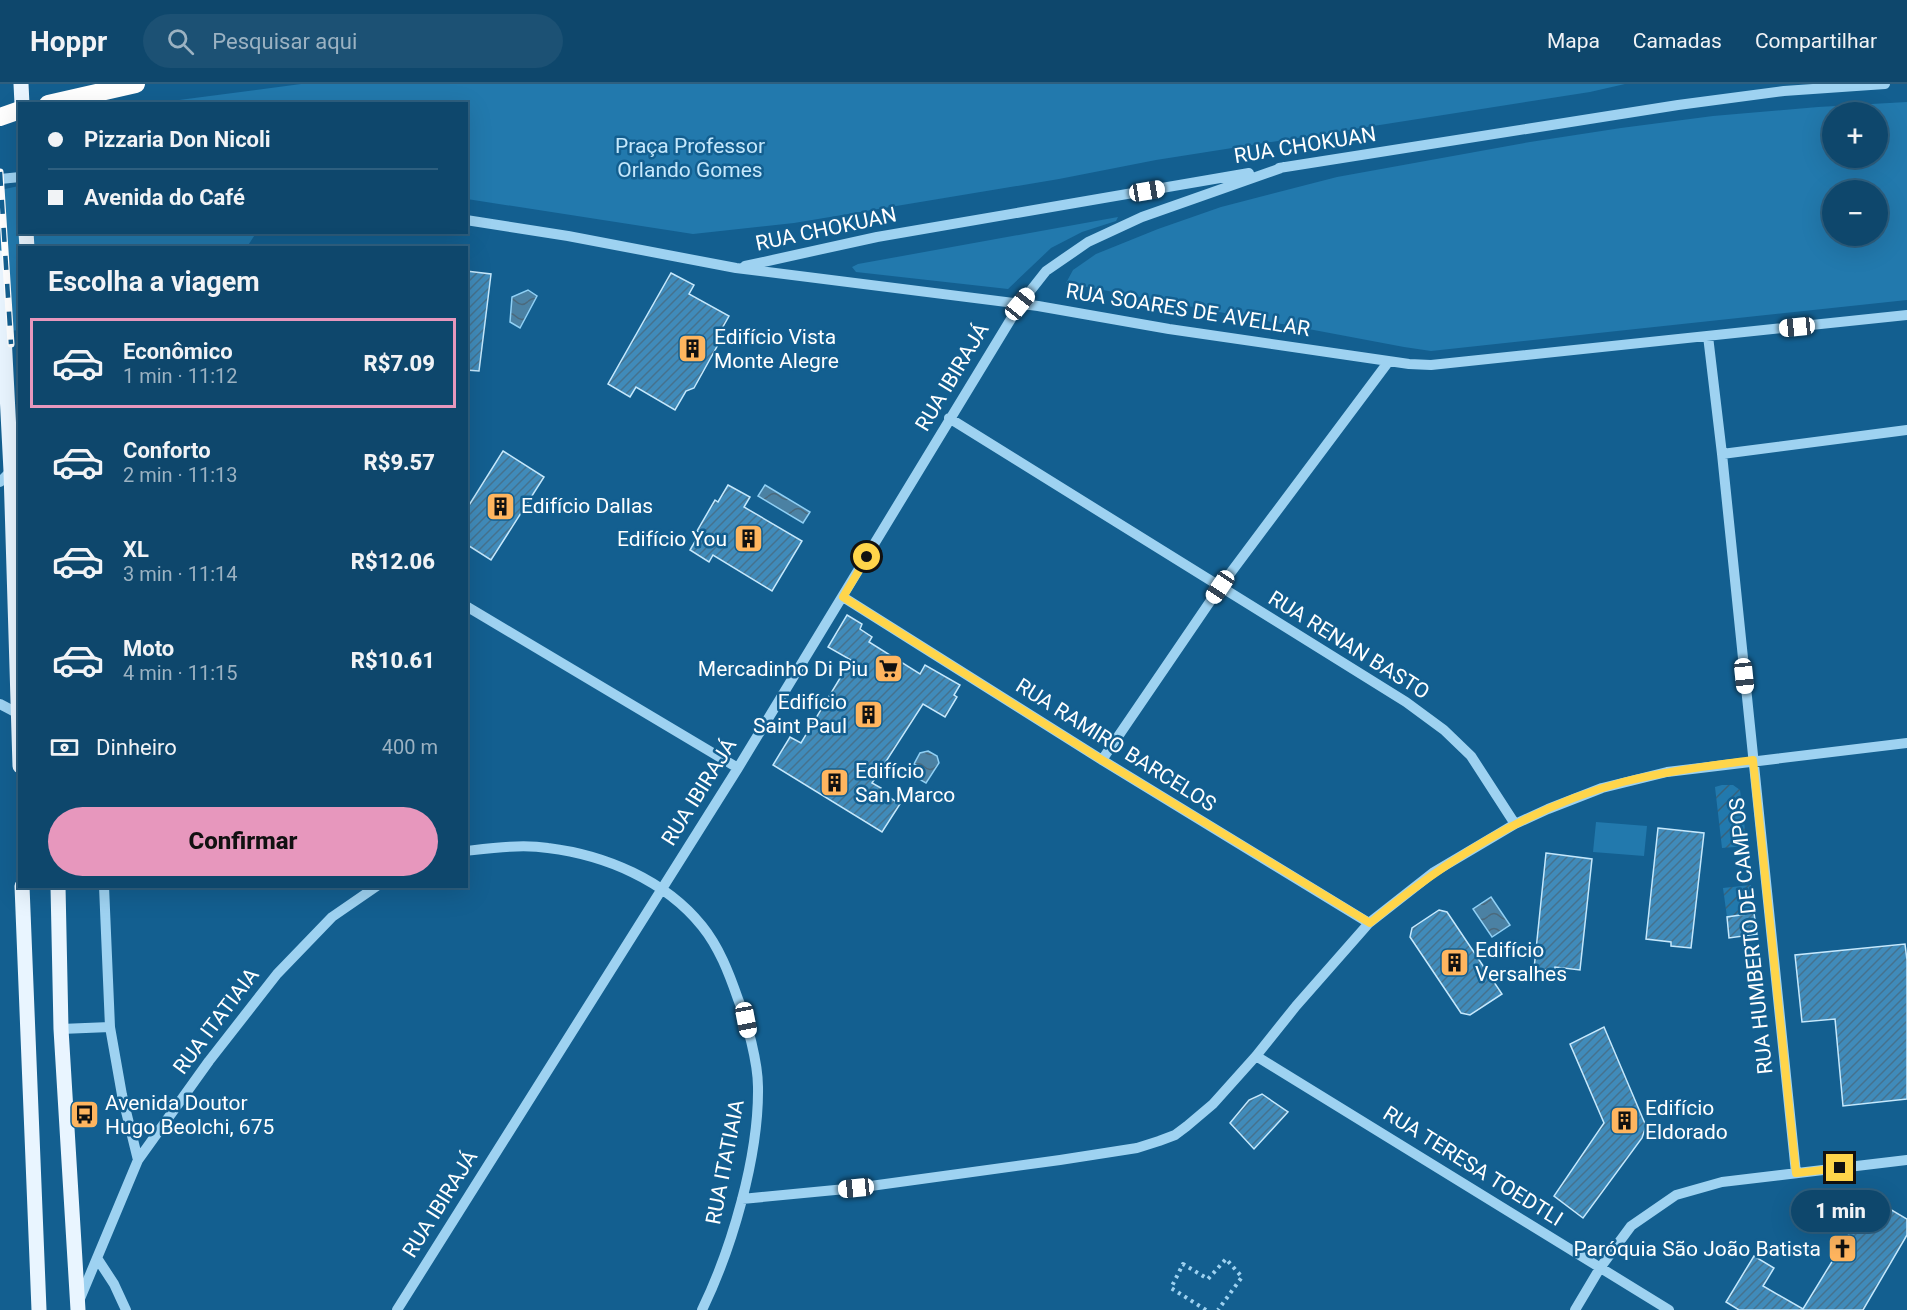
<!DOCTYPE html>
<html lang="pt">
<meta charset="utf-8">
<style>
:root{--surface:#0e476c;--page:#1c5174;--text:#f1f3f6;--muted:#9bb2c2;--line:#2e5f7f;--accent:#e797bd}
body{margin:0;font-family:Roboto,sans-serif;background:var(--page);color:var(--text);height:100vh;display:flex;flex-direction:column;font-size:22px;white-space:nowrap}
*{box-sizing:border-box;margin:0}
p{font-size:20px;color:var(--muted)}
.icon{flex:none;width:33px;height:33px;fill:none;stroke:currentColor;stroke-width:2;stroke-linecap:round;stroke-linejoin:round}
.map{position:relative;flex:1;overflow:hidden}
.details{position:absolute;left:18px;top:162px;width:450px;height:642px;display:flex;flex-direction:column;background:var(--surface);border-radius:0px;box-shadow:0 6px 24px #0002,0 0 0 2px var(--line)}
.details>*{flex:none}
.top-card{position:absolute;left:18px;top:18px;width:450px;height:132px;border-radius:0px;box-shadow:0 6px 24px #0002,0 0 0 2px var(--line);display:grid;align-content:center;height:132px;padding:0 30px;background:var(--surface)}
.tools{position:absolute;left:1822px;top:18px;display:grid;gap:12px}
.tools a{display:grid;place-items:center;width:66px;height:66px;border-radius:50%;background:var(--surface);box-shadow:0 6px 24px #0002,0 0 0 2px var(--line);font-size:30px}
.end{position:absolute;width:27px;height:27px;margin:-14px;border:8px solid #ffd54a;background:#111;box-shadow:0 0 0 3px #111}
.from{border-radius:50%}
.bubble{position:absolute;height:42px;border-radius:21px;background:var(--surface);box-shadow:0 6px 24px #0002,0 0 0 2px var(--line);font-size:20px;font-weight:800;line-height:42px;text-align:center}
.car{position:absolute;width:18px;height:36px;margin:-18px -9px;border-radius:8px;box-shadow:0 0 4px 2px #0007;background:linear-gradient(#fff 24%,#345 0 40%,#fff 0 76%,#345 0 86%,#fff 0)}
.top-card b{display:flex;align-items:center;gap:21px;height:57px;font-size:22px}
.top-card b+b{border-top:2px solid var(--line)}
.top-card i{width:15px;height:15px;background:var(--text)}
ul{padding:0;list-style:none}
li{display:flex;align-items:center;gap:18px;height:90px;margin:0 12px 9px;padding:0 18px;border:3px solid transparent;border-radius:0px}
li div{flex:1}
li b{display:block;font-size:22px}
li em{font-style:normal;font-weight:800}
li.selected{border-color:var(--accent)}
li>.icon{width:54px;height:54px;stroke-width:1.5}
h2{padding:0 30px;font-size:27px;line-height:72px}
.pay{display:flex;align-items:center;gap:15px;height:66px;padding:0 30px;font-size:22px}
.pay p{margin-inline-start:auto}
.action{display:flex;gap:12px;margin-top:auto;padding:12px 30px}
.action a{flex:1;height:69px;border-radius:36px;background:var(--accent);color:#111;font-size:24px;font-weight:800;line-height:69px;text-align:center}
header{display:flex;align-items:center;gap:36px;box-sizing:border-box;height:84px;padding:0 30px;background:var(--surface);border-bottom:2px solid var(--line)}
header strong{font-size:28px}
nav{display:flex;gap:33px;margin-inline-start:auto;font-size:21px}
.search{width:420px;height:54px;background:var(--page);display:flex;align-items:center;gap:15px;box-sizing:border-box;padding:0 21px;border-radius:33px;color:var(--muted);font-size:22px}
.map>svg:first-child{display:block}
.green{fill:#2279ad;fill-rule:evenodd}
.garden{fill:url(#garden-furrows)}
.water{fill:url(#water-waves);stroke:#90d0f5;stroke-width:1.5}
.building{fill:url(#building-hatch);stroke:#c5e8fc;stroke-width:1.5}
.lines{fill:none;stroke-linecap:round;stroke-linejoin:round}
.path{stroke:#9ed2f1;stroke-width:4;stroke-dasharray:3 4.5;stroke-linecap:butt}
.minor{stroke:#9ed2f1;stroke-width:10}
.major{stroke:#e9f5ff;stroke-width:15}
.highway{stroke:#fff;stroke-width:18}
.rail-casing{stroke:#fff;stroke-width:7}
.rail{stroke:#135f90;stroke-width:4.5;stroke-dasharray:14;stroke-linecap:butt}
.route{stroke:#ffd54a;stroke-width:8}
.labels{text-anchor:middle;stroke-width:5;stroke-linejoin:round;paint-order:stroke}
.street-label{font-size:21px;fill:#fff;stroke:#135f90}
.park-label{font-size:21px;fill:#c5e8fc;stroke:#135f90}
.poi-label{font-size:21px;fill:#fff;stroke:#135f90;text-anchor:start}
</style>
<header>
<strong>Hoppr</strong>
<div class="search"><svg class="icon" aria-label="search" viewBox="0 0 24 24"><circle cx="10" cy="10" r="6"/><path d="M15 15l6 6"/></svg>Pesquisar aqui</div>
<nav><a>Mapa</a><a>Camadas</a><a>Compartilhar</a></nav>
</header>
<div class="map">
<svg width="1907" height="1226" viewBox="0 0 1907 1226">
<defs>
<pattern id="garden-furrows" width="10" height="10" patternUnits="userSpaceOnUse" patternTransform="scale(1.5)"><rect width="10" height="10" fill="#2279ad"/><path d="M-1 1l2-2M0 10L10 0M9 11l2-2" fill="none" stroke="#37627c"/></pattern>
<pattern id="water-waves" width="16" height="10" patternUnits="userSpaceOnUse" patternTransform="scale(1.5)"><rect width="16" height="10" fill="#4b81a3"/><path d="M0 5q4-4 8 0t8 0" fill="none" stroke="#4b697c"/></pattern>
<pattern id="building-hatch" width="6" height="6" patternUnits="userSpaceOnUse" patternTransform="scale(1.5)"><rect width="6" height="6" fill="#408bba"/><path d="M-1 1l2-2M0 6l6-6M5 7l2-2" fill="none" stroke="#45728e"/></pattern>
</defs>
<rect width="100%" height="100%" fill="#135f90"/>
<path class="green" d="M301,0h1324l-35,8 -434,68 -97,19 -265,44 -101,11 -226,-35 -1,-95 -310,-1z
M1907,18v198l-476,51 -27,-4 -338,-64 7,-13 23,-16 62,-25 63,-22 116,-30 193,-35 91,-14 92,-12 105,-9zM1833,28h45v46h-45zM1878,106v46h-45v-46z
M19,102l1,46 236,1 -9,14 -227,1 -1,82 -19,2v-142z
M1118,133l-2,4 -34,11 -31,16 -43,41 -152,-17 -4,-5 6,-3z
M1596,738l51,4 -3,30 -51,-4z"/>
<path class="garden" d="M1722,701h11l7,5 7,56 -25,2 -7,-61z
M1751,801l3,28 -27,4 -4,-29z"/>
<path class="water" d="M528,206l9,6 -17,32 -10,-6 2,-25z
M765,401l45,27 -7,11 -45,-27z
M928,667l9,5 2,7 -13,20 -7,-4 5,-9 -10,-6 6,-11z
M1491,813l19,28 -18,12 -19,-28z"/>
<path class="building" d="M466,187l25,3 -12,97 -13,-1z
M671,189l23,12 -5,9 40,22 -9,16v9l-26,47 -8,3 -11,19 -39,-23 -6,10 -22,-13z
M503,367l41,26 -53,83 -25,-16v-34z
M728,401l22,12 -6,10 58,34 -30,50 -59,-36 -4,7 -19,-12 10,-17 -3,-2 18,-31 3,2z
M847,531l15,9 -2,5 12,8 -3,5 51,32 5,-9 35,20 -6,10 3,2 -12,20 -22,-13 -51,79 9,5 -2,3 21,13 -18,28 -109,-67 17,-28 11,6 50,-83 -23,-13z
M1658,744l46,5 -13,115 -20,-2v-4l-25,-3z
M1546,769l46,6 -12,111 -25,-3 -1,4 -20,-2z
M1439,826l8,2 55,82 -32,21 -9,-2 -51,-76 2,-9z
M1754,829l3,21 -28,4 -2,-21z
M1905,860l2,16v139l-64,7 -8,-87 -33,3 -7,-67z
M1604,943l42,99 -4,12 -59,80 -29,-22 50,-73 -34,-79z
M1262,1010l26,18 -34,37 -24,-26 19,-23z
M1871,1114l36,21v16l-44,75h-124l-13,-8 28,-46 20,12 -11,18 40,23z"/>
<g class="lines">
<path class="path" d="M1206,1226l-35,-22 12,-24 25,15 18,-20 16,18 -24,33"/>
<path class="minor" d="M1279,84l399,-63 106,-14 101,-7
M0,95l20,-2
M466,136l102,16 168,32 302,38 131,23 240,35 22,1 476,-50
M745,182l132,-29 372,-64
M1708,252l14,118 74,719
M949,334l457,284 38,28 27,26 44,68
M1722,370l185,-24
M0,398l11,-11
M843,513l259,163 267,163
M466,522l272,162
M0,620l19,10
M1102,676l118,-173 169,-226
M466,767c26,-3 56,-7 82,-3 57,7 117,32 154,78 17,21 27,47 36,73 9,22 20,64 20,88 1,69 -26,161 -56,223
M104,802l6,141 12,68 16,65
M61,945l49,-2
M1256,972l413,254
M742,1115l114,-11 204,-28 77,-12 22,-7 16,-6 12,-9 26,-22 43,-48 40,-50 73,-83 65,-51 81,-48 33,-15 54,-21 65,-16 240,-29
M97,1174l17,26 12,26
M79,1217l59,-141 71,-99 68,-87 55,-57 45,-31
M397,1226l341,-542 282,-464 26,-33 42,-29 54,-25 142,-50
M1575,1226l25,-42 31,-42 45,-31 46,-13 185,-22"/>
<path class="major" d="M21,0l1,20
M26,148l1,16
M0,174l11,213 9,295
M22,802l17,424
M58,802l3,143 17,281"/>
<path class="highway" d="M48,20l88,-20
M0,33l20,-7"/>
<defs>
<path id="rail" d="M0,88l11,172"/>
</defs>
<use href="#rail" class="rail-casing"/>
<use href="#rail" class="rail"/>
</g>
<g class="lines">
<path class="route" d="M867,473l-24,40 259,163 268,163c73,-61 159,-116 253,-141 43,-11 86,-16 130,-22l43,413 44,-5"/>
</g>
<defs>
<symbol id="building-square" viewBox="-11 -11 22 22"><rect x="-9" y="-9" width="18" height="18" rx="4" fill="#ffb55f" stroke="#135f90"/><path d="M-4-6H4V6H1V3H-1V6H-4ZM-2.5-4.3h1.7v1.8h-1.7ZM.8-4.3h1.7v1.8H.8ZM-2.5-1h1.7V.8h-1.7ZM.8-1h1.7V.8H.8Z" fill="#111"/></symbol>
<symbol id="supermarket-square" viewBox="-11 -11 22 22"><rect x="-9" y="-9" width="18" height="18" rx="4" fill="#ffb55f" stroke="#135f90"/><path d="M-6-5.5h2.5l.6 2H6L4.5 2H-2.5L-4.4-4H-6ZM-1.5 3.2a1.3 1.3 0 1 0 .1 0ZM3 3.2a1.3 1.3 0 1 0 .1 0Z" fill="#111"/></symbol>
<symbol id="bus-square" viewBox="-11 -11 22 22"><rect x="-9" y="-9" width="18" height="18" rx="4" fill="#ffb55f" stroke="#135f90"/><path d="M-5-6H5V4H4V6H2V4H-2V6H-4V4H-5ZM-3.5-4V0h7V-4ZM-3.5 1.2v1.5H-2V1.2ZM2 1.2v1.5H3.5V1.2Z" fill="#111"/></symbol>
<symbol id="church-square" viewBox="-11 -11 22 22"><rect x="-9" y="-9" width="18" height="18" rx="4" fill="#ffb55f" stroke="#135f90"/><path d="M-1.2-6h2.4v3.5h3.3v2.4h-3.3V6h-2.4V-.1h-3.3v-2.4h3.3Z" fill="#111"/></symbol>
</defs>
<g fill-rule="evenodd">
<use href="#building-square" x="676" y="248" width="33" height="33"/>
<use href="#building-square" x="484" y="406" width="33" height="33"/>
<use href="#building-square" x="732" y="438" width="33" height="33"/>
<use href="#supermarket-square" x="872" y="568" width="33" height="33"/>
<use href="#building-square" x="852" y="614" width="33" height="33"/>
<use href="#building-square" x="818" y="682" width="33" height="33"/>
<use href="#building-square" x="1438" y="862" width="33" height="33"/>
<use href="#bus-square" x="68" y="1014" width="33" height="33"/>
<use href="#building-square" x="1608" y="1020" width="33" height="33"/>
<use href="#church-square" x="1826" y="1148" width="33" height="33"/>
</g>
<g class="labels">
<g class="street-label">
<text transform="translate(1305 61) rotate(-9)" y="7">RUA CHOKUAN</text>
<text transform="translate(826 145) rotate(-12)" y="7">RUA CHOKUAN</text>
<text transform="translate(1188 226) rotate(9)" y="7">RUA SOARES DE AVELLAR</text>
<text transform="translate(952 293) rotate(-59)" y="7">RUA IBIRAJÁ</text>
<text transform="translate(1349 561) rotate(32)" y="7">RUA RENAN BASTO</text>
<text transform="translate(1116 661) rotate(32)" y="7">RUA RAMIRO BARCELOS</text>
<text transform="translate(699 708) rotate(-58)" y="7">RUA IBIRAJÁ</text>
<text transform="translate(1751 852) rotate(-96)" y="7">RUA HUMBERTO DE CAMPOS</text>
<text transform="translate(216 937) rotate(-53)" y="7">RUA ITATIAIA</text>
<text transform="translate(725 1078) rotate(-79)" y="7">RUA ITATIAIA</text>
<text transform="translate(1473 1082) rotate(32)" y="7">RUA TERESA TOEDTLI</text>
<text transform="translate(440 1120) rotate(-58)" y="7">RUA IBIRAJÁ</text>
</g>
<g class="park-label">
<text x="690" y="69">Praça Professor<tspan x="690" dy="24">Orlando Gomes</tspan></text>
</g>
<g class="poi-label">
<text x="714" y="260">Edifício Vista<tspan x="714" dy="24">Monte Alegre</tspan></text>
<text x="521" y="429">Edifício Dallas</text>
<text x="727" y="462" text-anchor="end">Edifício You</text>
<text x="868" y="592" text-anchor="end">Mercadinho Di Piu</text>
<text x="847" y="625" text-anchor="end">Edifício<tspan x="847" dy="24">Saint Paul</tspan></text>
<text x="855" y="694">Edifício<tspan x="855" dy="24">San Marco</tspan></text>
<text x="1475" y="873">Edifício<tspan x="1475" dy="24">Versalhes</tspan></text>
<text x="105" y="1026">Avenida Doutor<tspan x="105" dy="24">Hugo Beolchi, 675</tspan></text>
<text x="1645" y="1031">Edifício<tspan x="1645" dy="24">Eldorado</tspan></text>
<text x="1821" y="1172" text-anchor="end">Paróquia São João Batista</text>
</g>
</g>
</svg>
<div class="tools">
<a>+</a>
<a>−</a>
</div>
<i class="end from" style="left:867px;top:473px"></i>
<i class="end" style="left:1840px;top:1084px"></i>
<div class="bubble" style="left:1791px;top:1106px;width:99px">1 min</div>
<i class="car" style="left:1147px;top:107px;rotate:80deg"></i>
<i class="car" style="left:1020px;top:220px;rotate:39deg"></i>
<i class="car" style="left:1797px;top:243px;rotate:264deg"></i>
<i class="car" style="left:1220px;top:503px;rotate:214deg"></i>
<i class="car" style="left:1744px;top:592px;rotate:174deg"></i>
<i class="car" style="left:746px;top:936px;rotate:169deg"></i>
<i class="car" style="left:856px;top:1104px;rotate:264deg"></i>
<div class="top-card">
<b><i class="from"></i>Pizzaria Don Nicoli</b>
<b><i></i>Avenida do Café</b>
</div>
<section class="details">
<h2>Escolha a viagem</h2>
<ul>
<li class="selected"><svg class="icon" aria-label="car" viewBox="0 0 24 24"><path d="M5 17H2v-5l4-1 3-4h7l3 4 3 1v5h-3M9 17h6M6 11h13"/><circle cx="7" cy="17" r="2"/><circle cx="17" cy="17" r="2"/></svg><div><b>Econômico</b><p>1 min · 11:12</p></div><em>R$7.09</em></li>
<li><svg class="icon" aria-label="car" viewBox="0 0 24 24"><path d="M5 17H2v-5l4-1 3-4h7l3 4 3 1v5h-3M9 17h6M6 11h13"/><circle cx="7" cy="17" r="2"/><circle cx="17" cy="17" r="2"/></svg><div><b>Conforto</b><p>2 min · 11:13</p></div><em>R$9.57</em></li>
<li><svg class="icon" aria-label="car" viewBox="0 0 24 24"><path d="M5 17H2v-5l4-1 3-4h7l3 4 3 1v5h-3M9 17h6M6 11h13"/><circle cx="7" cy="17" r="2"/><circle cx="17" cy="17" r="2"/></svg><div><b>XL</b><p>3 min · 11:14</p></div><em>R$12.06</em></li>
<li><svg class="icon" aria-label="car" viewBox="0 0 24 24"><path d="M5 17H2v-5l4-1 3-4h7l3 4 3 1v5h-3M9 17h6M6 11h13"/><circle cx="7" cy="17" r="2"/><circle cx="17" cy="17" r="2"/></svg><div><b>Moto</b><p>4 min · 11:15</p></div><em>R$10.61</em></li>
</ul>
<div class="pay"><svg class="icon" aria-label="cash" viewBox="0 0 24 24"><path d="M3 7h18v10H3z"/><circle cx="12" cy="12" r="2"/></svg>Dinheiro<p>400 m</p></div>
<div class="action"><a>Confirmar</a></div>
</section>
</div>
